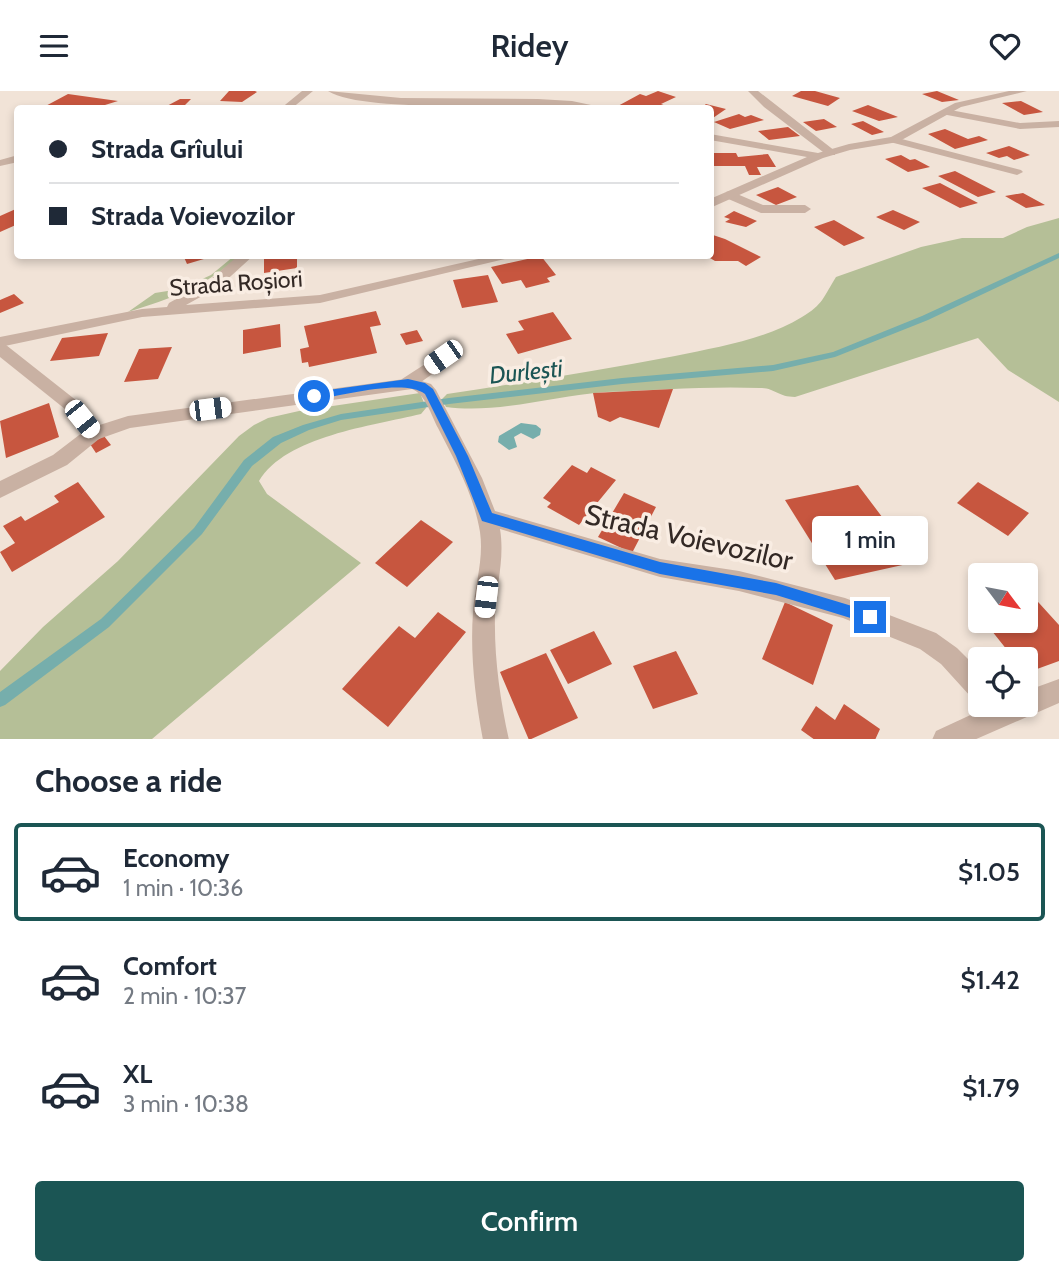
<!DOCTYPE html>
<meta charset="utf-8">
<style>
:root{--surface:#fff;--page:#f6f6f7;--text:#1f2937;--muted:#747a83;--line:#e0e1e3;--accent:#1b5554}
body{margin:0;font-family:Cabin,sans-serif;background:var(--page);color:var(--text);height:100vh;display:flex;flex-direction:column;font-size:26px;white-space:nowrap}
*{box-sizing:border-box;margin:0}
p{font-size:23px;color:var(--muted)}
.icon{flex:none;width:38px;height:38px;fill:none;stroke:currentColor;stroke-width:2;stroke-linecap:round;stroke-linejoin:round}
.map{position:relative;height:648px;overflow:hidden}
.details{display:flex;flex-direction:column;background:var(--surface);flex:1}
.details>*{flex:none}
.hud{position:absolute;left:14px;top:14px;width:700px;height:154px;border-radius:7px;box-shadow:0 4px 10px #0003;display:grid;align-content:center;height:154px;padding:0 35px;background:var(--surface)}
.needle{width:46px;rotate:122deg}
.controls{position:absolute;left:968px;top:472px;display:grid;gap:14px}
.controls a{display:grid;place-items:center;width:70px;height:70px;border-radius:7px;background:var(--surface);box-shadow:0 4px 10px #0003;font-size:35px}
.end{position:absolute;width:32px;height:32px;margin:-16px;border:9px solid #1a73e8;background:#fff;box-shadow:0 0 0 4px #fff}
.from{border-radius:50%}
.bubble{position:absolute;height:49px;border-radius:7px;background:var(--surface);box-shadow:0 4px 10px #0003;font-size:23px;font-weight:600;line-height:49px;text-align:center}
.car{position:absolute;width:21px;height:42px;margin:-21px -10px;border-radius:9px;box-shadow:0 0 5px 2px #0007;background:linear-gradient(#fff 24%,#345 0 40%,#fff 0 76%,#345 0 86%,#fff 0)}
.hud b{display:flex;align-items:center;gap:24px;height:66px;font-size:26px}
.hud b+b{border-top:2px solid var(--line)}
.hud i{width:18px;height:18px;background:var(--text)}
ul{padding:0;list-style:none}
li{display:flex;align-items:center;gap:21px;height:98px;margin:0 14px 10px;padding:0 21px;border:4px solid transparent;border-radius:7px}
li div{flex:1}
li b{display:block;font-size:26px}
li em{font-style:normal;font-weight:600}
li.active{border-color:var(--accent)}
li>.icon{width:63px;height:63px;stroke-width:1.5}
h2{padding:0 35px;font-size:32px;line-height:84px}
.cta{display:flex;gap:14px;margin-top:auto;padding:14px 35px}
.cta a{flex:1;height:80px;border-radius:7px;background:var(--accent);color:#fff;font-size:28px;font-weight:600;line-height:80px;text-align:center}
header{display:flex;justify-content:space-between;align-items:center;height:91px;padding:0 35px;background:var(--surface);font-size:32px;font-weight:600}
.map>svg:first-child{display:block}
.green{fill:#b5bf97}
.water{fill:#76aeac}
.lines{fill:none;stroke-linecap:round;stroke-linejoin:round}
.stream{fill:#76aeac;fill-rule:evenodd}
.building{fill:#c7563f}
.service{fill:#c9b1a3;fill-rule:evenodd}
.minor{fill:#c9b1a3;fill-rule:evenodd}
.route{fill:#1a73e8}
.labels{text-anchor:middle;stroke-width:7;stroke-linejoin:round;paint-order:stroke}
.street-label{font-size:23px;fill:#332925;stroke:#f9ede3}
.water-label{font-size:24px;font-style:italic;fill:#1b5554;stroke:#f9ede3}
.near-street-label{font-size:28px;fill:#332925;stroke:#f9ede3}
</style>
<header><svg class="icon" aria-label="menu" viewBox="0 0 24 24"><path d="M4 6h16M4 12h16M4 18h16"/></svg>Ridey<svg class="icon" aria-label="heart" viewBox="0 0 24 24"><path d="M12 20l-8-8c-3-5 5-10 8-4 3-6 11-1 8 4z"/></svg></header>
<div class="map">
<svg width="1059" height="649" viewBox="0 0 1059 649">
<rect width="100%" height="100%" fill="#f1e3d7"/>
<path class="green" d="M1059,127v184l-51,-32 -30,-32 -183,59c-17,0 -20,-9 -35,-9 -51,-2 -104,2 -155,4 -53,4 -107,22 -159,15l-4,-8 5,-5c76,-12 152,-23 228,-38 43,-9 89,-16 127,-39 21,-12 22,-21 34,-40l85,-30 41,-9h41l24,-11z
M234,165h5c-32,30 -69,43 -111,56l27,-19 25,-4 31,-14z
M420,302l6,15 -5,6c-49,12 -135,22 -162,67l8,13 94,69 -209,176 -152,1v-69l43,-44 75,-66 121,-125 15,-11 14,-7 31,-7z"/>
<path class="water" d="M521,332l15,2 5,4 -1,6 -7,4 -12,-6 -7,4 3,10 -8,3 -11,-8 1,-6z"/>
<g class="lines">
<path class="stream" d="M1059,162v5l-131,62 -93,37 -62,14 -151,13 -173,20 -108,16 -32,10 -28,13 -29,23 -50,68 -93,93 -104,78 -5,2v-15l101,-73 93,-91 50,-68 29,-23 30,-12 38,-11 108,-16 173,-20 151,-13 60,-13 89,-36z"/>
</g>
<path class="building" d="M229,0h26l2,1 -15,10 -22,-1z
M658,0l18,6 -15,7 5,2 -6,3 -44,-2 24,-13 6,2z
M801,0h14l25,7 -12,8 -36,-10z
M937,0l22,9 -17,2 -20,-8z
M68,3l50,7 -26,8h-52z
M180,8h11l-10,10 -16,-2z
M1021,10l22,11 -19,3 -22,-12z
M706,13l20,5 -16,11v-11h-10z
M868,14l30,12 -19,4 -27,-10z
M739,23l6,3 6,-2 13,5 -34,9 -16,-7z
M824,28l13,8 -21,4 -13,-9z
M863,30l21,11 -12,3 -21,-11z
M788,36l12,9 -31,4 -11,-9z
M945,38l23,10 11,-3 9,4 -33,9 -27,-15z
M1009,55l21,9 -16,5 -7,-4 -8,2 -13,-5z
M710,62h26l2,4 30,-3 8,13h-19l4,8h-12l-4,-9h-33z
M901,64l9,5 5,-1 15,8 -22,5 -23,-13z
M955,80l41,21 -18,5 -40,-21z
M940,92l38,20 -18,5 -38,-20z
M778,96l19,10 -21,8 -20,-10z
M1023,102l22,12 -19,3 -21,-12z
M18,117v16l-18,8v-16z
M893,119l27,12 -16,8 -28,-13z
M734,120l23,10 -11,6 -21,-5 5,-3 -6,-2z
M834,129l31,18 -21,8 -30,-19z
M710,143l15,5 36,18 -15,9 -8,-5h-23l-10,-6h5z
M183,164h31v1l-27,8z
M297,164v13l-33,5v-14z
M541,165l15,19 -9,3 3,4 -24,6 -5,-8 -19,4 -11,-17z
M488,184l10,27 -36,6 -9,-28z
M14,203l10,9 -24,10v-13z
M376,220l5,14 -11,2 7,26 -68,14 -1,-5 -6,1 -2,-14 9,-2 -5,-21z
M553,221l19,27 -54,15 -12,-20 18,-4 -6,-9z
M280,233l1,23 -38,7v-24z
M417,239l6,11 -17,4 -6,-11z
M108,242l-9,23 -49,5 12,-23z
M172,256l-14,32 -34,3 15,-33z
M673,298l-14,39 -39,-11 -10,5 -12,-5 -5,-24z
M49,312l10,34 -53,21 -6,-37z
M104,345l7,9 -15,8 -6,-9z
M572,374l15,8 4,-6 25,13 -37,45 -32,-18 4,-4 -8,-5z
M78,391l27,35 -93,55 -12,-20 15,-9 -12,-17 18,-10 4,5 34,-19 -5,-6z
M978,391l51,31 -21,23 -51,-33z
M858,394l58,77 -81,18 -50,-80z
M624,402l32,14 -24,46 -34,-16z
M421,429l32,22 -46,45 -32,-24z
M1029,501l30,33v36l-33,12v-13h-11l-31,-39h42v-28z
M785,511l48,23 -20,60 -51,-26z
M438,521l28,20 -78,95 -46,-38 57,-63 16,12z
M594,540l18,33 -44,20 -18,-34z
M676,560l22,43 -45,15 -20,-43z
M546,562l32,65 -49,22 -29,-68z
M844,613l36,25 -5,11h-60l-14,-10 15,-24 19,14z"/>
<g class="lines">
<path class="service" d="M748,0h10l77,60v4h-8l-63,-48z
M945,18l75,14 39,-2v6l-39,2 -78,-15 -2,-2z
M894,46l127,33 2,2 -6,3 -127,-33v-4z
M18,64v7l-18,4v-6z
M730,100l33,14h42l6,4 -6,4h-44l-35,-15v-6z
M0,253l6,1 71,56 22,28 3,5 -3,5h-12l-22,-30 -65,-52z
M453,255l8,5 -2,4 -45,32h-12l-2,-4 2,-4z"/>
<path class="minor" d="M302,0h11l-22,18h-11z
M328,0l73,7 137,1 34,2 38,8c-25,0 -49,-4 -74,-4 -45,-1 -174,7 -208,-14z
M1009,0h18l-66,16 -63,35 -48,8 -27,8 -113,50v-9l97,-42 -97,-17v-6l108,19 31,-9 42,-7 64,-34z
M239,164h15l-34,31 -34,19 134,-10 176,-40h26l-202,48 -178,14 -142,30v-10l142,-28 25,-2 2,-4 41,-23z
M412,287l19,6 5,6 46,88 13,33 165,48 79,12 106,27 91,35 21,15 23,23v29l-9,-3 -30,-33 -21,-15 -77,-31 -104,-27 -79,-14 -160,-48c5,30 -4,57 -5,86 -1,42 5,84 14,125h-26c-8,-43 -13,-86 -10,-128 2,-28 11,-53 7,-80 -6,-37 -25,-71 -42,-104 -7,-13 -12,-33 -26,-39l-282,39 -31,11 -32,26 -67,33v-17l53,-26 34,-26 41,-13z
M1059,588v24l-85,37h-42l4,-9 56,-26h34v-14z"/>
</g>
<path class="route" d="M408,288l17,4 8,6 35,67 24,57 168,49 116,21 99,30 2,4 -2,5 -5,2 -94,-29 -116,-21 -178,-53 -26,-65 -31,-62c-21,-16 -84,2 -111,6l-5,-4 5,-4z"/>
<g class="labels">
<g class="street-label">
<text transform="translate(236 192) rotate(-4)" y="8">Strada Roșiori</text>
</g>
<g class="water-label">
<text transform="translate(526 281) rotate(-6)" y="8">Durlești</text>
</g>
<g class="near-street-label">
<text transform="translate(689 446) rotate(13)" y="10">Strada Voievozilor</text>
</g>
</g>
</svg>
<div class="controls">
<a><svg class="needle" viewBox="-14 -14 28 28"><path d="M0-13l5 13h-10z" fill="#e53935"/><path d="M0 13l5-13h-10z" fill="#747a83"/></svg></a>
<a><svg class="icon" aria-label="locate" viewBox="0 0 24 24"><circle cx="12" cy="12" r="6"/><path d="M12 2v4M12 18v4M2 12h4M18 12h4"/></svg></a>
</div>
<i class="end from" style="left:314px;top:305px"></i>
<i class="end" style="left:870px;top:526px"></i>
<div class="bubble" style="left:812px;top:425px;width:116px">1 min</div>
<i class="car" style="left:443px;top:266px;rotate:235deg"></i>
<i class="car" style="left:210px;top:318px;rotate:83deg"></i>
<i class="car" style="left:82px;top:328px;rotate:141deg"></i>
<i class="car" style="left:486px;top:506px;rotate:187deg"></i>
<div class="hud">
<b><i class="from"></i>Strada Grîului</b>
<b><i></i>Strada Voievozilor</b>
</div>
</div>
<section class="details">
<h2>Choose a ride</h2>
<ul>
<li class="active"><svg class="icon" aria-label="car" viewBox="0 0 24 24"><path d="M5 17H2v-5l4-1 3-4h7l3 4 3 1v5h-3M9 17h6M6 11h13"/><circle cx="7" cy="17" r="2"/><circle cx="17" cy="17" r="2"/></svg><div><b>Economy</b><p>1 min · 10:36</p></div><em>$1.05</em></li>
<li><svg class="icon" aria-label="car" viewBox="0 0 24 24"><path d="M5 17H2v-5l4-1 3-4h7l3 4 3 1v5h-3M9 17h6M6 11h13"/><circle cx="7" cy="17" r="2"/><circle cx="17" cy="17" r="2"/></svg><div><b>Comfort</b><p>2 min · 10:37</p></div><em>$1.42</em></li>
<li><svg class="icon" aria-label="car" viewBox="0 0 24 24"><path d="M5 17H2v-5l4-1 3-4h7l3 4 3 1v5h-3M9 17h6M6 11h13"/><circle cx="7" cy="17" r="2"/><circle cx="17" cy="17" r="2"/></svg><div><b>XL</b><p>3 min · 10:38</p></div><em>$1.79</em></li>
</ul>
<div class="cta"><a>Confirm</a></div>
</section>
